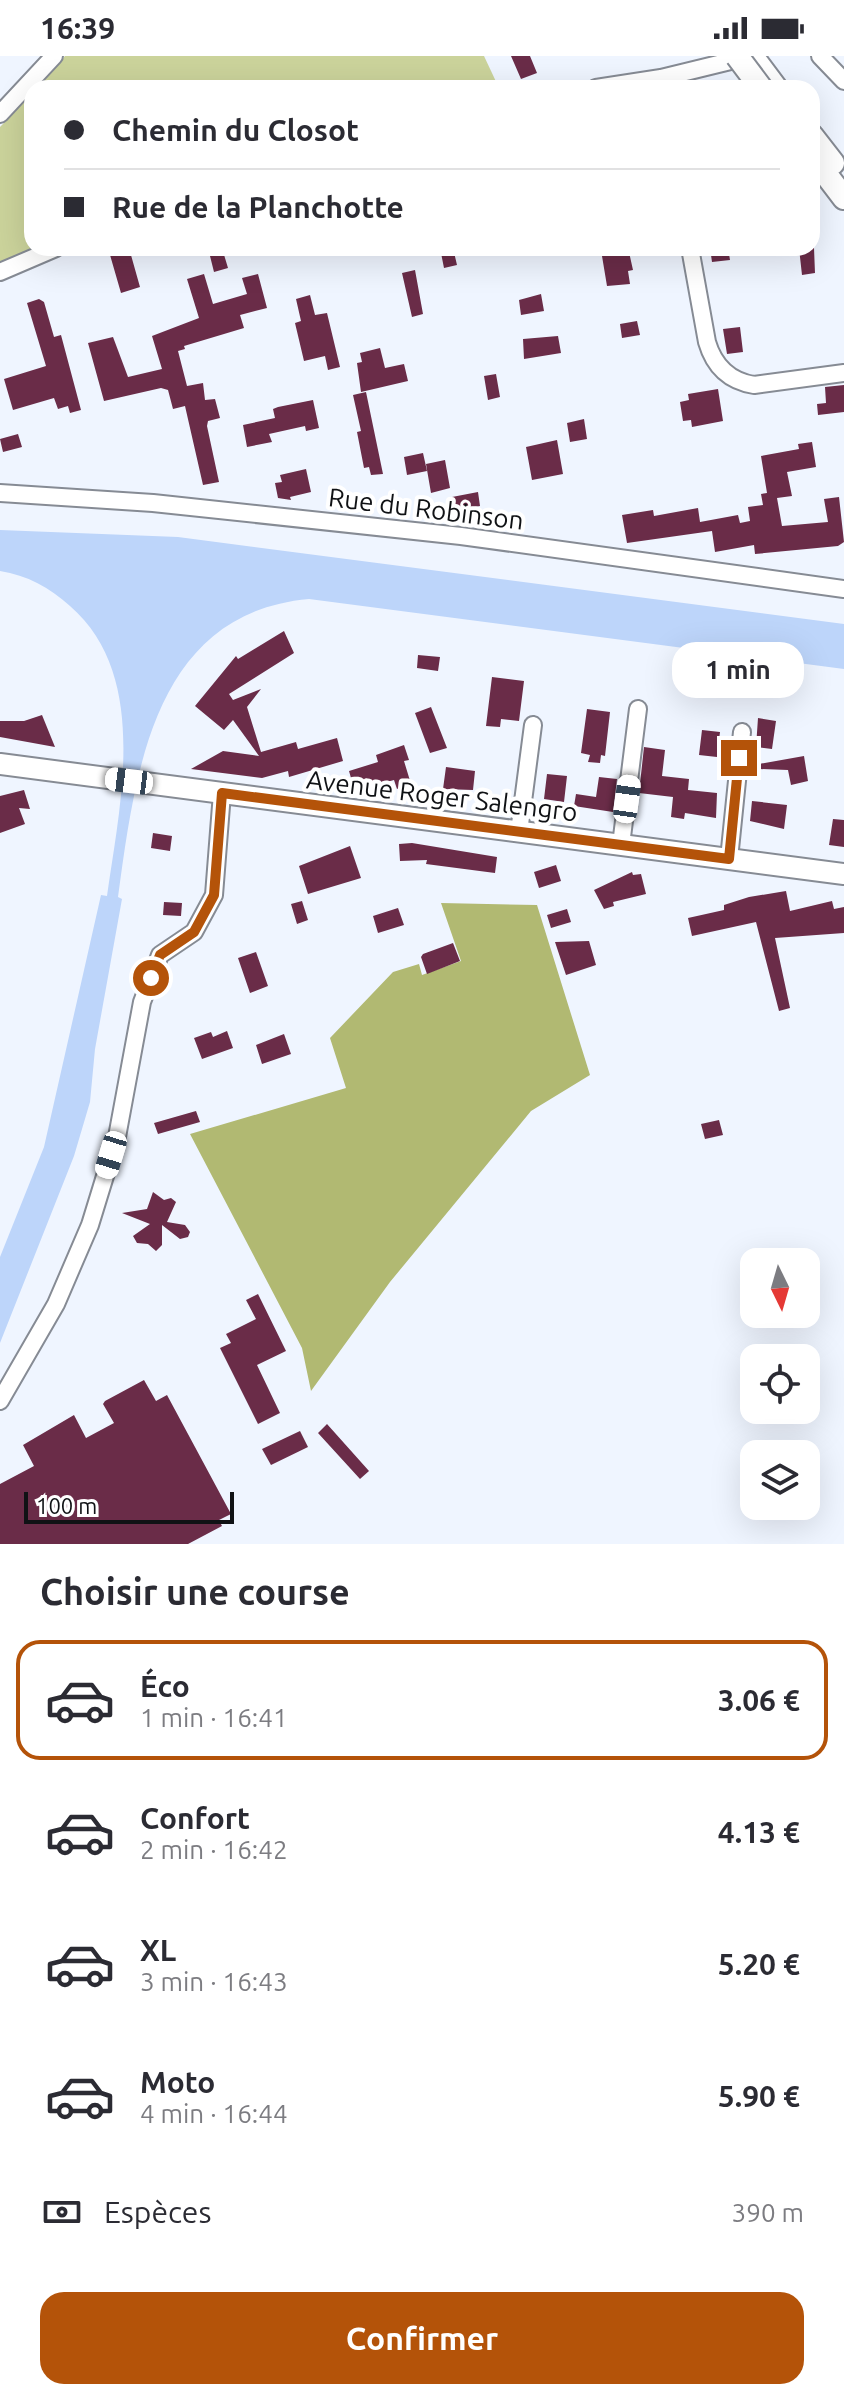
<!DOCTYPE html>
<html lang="fr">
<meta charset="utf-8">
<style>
:root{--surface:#fff;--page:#f2f2f3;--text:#2b2b33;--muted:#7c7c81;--line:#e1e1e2;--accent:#b45309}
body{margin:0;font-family:Ubuntu,sans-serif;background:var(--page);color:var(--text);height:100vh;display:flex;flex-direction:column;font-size:30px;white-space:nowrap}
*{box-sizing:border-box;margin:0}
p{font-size:26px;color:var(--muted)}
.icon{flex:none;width:44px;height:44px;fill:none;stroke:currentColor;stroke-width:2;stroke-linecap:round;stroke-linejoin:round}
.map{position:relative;height:1488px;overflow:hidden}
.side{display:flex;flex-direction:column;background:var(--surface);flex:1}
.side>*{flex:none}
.top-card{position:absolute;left:24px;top:24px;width:796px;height:176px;border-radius:24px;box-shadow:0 8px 32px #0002;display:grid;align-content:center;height:176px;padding:0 40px;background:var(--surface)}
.needle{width:52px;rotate:175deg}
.fabs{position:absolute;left:740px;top:1192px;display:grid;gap:16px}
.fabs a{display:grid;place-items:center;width:80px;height:80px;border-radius:16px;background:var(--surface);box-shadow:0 8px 32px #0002;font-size:40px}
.scale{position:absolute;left:24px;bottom:20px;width:210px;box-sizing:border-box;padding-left:8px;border:4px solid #101215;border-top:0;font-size:22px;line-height:28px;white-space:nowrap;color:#101215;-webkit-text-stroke:6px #fff;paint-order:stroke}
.end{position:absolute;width:36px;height:36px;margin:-18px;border:10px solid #b45309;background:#fff;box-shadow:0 0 0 4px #fff}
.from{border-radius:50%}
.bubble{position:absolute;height:56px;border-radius:24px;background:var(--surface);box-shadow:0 8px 32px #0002;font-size:26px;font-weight:700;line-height:56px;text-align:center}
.car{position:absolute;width:24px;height:48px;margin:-24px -12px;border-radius:10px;box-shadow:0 0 6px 2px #0007;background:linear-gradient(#fff 24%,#345 0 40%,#fff 0 76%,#345 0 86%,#fff 0)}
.top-card b{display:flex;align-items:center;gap:28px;height:76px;font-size:30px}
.top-card b+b{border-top:2px solid var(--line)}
.top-card i{width:20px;height:20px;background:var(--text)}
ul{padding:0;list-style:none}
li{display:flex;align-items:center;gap:24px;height:120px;margin:0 16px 12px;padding:0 24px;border:4px solid transparent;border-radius:24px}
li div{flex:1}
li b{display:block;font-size:30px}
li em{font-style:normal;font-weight:700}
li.active{border-color:var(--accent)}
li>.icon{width:72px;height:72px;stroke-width:1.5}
h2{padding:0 40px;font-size:36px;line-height:96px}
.pay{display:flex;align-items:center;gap:20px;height:88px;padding:0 40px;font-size:30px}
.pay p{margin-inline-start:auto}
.primary-button{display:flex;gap:16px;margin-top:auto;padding:16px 40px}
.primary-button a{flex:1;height:92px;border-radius:24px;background:var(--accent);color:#fff;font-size:32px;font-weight:700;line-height:92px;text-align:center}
.status{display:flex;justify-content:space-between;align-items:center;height:56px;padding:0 40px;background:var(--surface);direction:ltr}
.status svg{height:22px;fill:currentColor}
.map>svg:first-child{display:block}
.green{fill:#cbd39b}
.forest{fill:#b1b972}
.water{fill:#bdd5fa}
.building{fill:#6a2c48}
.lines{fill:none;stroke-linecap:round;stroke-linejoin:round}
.minor-casing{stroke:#868b94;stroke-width:20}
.major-casing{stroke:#868b94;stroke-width:24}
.highway-casing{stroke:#868b94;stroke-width:26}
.minor{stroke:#fff;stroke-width:16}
.major{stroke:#fff;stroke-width:20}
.highway{stroke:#fff;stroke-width:22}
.highway-bridge-casing{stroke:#868b94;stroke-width:26;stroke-linecap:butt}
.highway-bridge{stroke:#fff;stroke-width:22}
.route{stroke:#b45309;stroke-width:10}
.labels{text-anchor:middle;stroke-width:8;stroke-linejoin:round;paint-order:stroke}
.street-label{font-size:26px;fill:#101215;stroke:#fff}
</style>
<div class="status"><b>16:39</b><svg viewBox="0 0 49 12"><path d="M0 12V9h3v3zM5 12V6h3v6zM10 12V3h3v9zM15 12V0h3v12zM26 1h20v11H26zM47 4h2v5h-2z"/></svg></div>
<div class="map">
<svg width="844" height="1488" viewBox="0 0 844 1488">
<rect width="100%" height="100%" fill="#eff5ff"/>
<path class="green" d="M65,0h419l15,32h-461z
M32,38l3,154 -35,15v-136z"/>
<path class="forest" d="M441,847l96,2 53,170 -59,36 -141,171 -79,109 -9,-43 -112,-214 156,-46 -16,-50 63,-66 26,-8 3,11 39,-14z"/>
<path class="water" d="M0,474l178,7 666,87v45l-535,-70c-156,14 -174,175 -191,298l4,2 -27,150 -5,53 -16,54 -74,187v-86l44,-110 57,-252 6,1c13,-92 43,-221 -37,-290 -20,-18 -43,-31 -70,-35z"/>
<path class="building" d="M511,0h19l7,17 -16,6z
M108,192h21l11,39 -19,6z
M208,192h14l6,20 -14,4z
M440,192h13l4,17 -13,3z
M710,192h18l2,12 -18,2z
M799,192h15l1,25 -13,2z
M629,196l4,18 -5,1 2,13 -23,2 -5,-30z
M415,214l8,44 -11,3 -10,-44z
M204,218l9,30 34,-10 -5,-16 16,-4 9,34 -27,7 4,13 -60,18 1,3 -7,2 9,35 16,-3 2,17 10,-1 5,19 -12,3 -1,5 12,56 -16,3 -18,-79 -12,3 -5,-19 -7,-2 -57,13 -16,-58 25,-6 15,40 34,-8 -10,-33 47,-18 -12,-39z
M541,238l3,17 -23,4 -2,-15z
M310,239l5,20 12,-2 13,54 -12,3 -3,-14 -21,5 -9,-38 6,-2 -5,-22z
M39,243l5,3 10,35 7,-2 20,75 -11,3 -2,-7 -10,3 -4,-11 -41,12 -9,-31 42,-13 -19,-63z
M637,265l3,14 -18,3 -2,-14z
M740,271l3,25 -16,2 -4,-25z
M558,280l3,17 -37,6 -1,-20z
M380,292l5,20 19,-4 4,17 -47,11 -4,-29 5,-1 -2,-9z
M496,318l4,23 -12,3 -4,-24z
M844,329v27l-26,3 -1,-11 9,-1 -1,-16z
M718,333l5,32 -31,6 -1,-7 -8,1 -3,-19 9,-2 -1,-6z
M366,336l17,82 -12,1 -2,-8 -5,1 -7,-36 4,-1 -8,-36z
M313,344l6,28 -13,3 -1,-5 -36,8 3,8 -25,5 -4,-22 32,-7 -2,-9 5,-2z
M584,363l3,20 -17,3 -3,-19z
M18,378l4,13 -19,5 -3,-13z
M557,384l6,34 -31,6 -6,-33z
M812,386l4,25 -29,5 5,24 -15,2 5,28 46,-4 -4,-23 15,-2 5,45 -6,4 -83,8 -1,-9 -39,7 -3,-21 -85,12 -5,-28 31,-5 1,6 44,-8 2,14 38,-7 2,8 10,-2 -2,-14 15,-2 -2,-11 6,-1 -6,-37 38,-7 -1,-5z
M423,397l4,18 -20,4 -3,-18z
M445,404l5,28 -19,5 -5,-29z
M306,413l5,23 -21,5 1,3 -13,-2 -3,-15 7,-1 -2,-7z
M478,436l2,14 -25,5 -3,-14z
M284,575l10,22 -65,41 4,6 28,-11 -14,18 14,45 35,-10 2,7 39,-11 6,23 -54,16 -1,-6 -26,7 -71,-9 32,-18 36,5 -26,-36 -9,10 -29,-24 41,-50 2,3z
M418,599l22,2 -2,14 -21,-3z
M492,621l32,4 -5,40 -18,-2 -1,8 -14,-1z
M431,651l16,41 -17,5 -15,-40z
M587,653l23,3 -5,44 -4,-1 -1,8 -12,-1 2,-7 -9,-2z
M42,659l13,32 -55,-10v-16h24z
M758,662l18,3 -4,28 -16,-2z
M702,674l18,2 -3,25 -18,-2z
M404,689l5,15 -5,1 7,23 -14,5 -3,-9 -22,6 -19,-1 -4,-14 29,-9 -2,-7z
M644,691l21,3 -3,26 27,3 -1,11 29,3 -1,25 -31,-5 -1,6 -13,-2 2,-20 -34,-4z
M804,700l4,25 -17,4 -3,-15 -29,-1v-5z
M446,711l29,4 -2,19 -30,-1z
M547,718l20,2 -3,26 -20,-3z
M599,721l18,2 -4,33 -39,-6 2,-12 20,3z
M24,734l6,19 -11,-1 6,16 -25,9v-37z
M752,745l35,4 -3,24 -34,-8z
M833,763l11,1v27l-15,-2z
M153,777l19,3 -2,15 -19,-3z
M412,787l85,14 -2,16 -69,-9 1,-4 -27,1 -1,-17z
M350,790l11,32 -53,16 -9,-28z
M556,809l5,16 -22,7 -5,-16z
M632,816l1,3 8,-1 5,20 -33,8 1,4 -10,3 -10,-19z
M786,835l4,20 42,-10 2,8 10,-2v26l-69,5 15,70 -11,3 -23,-89 -64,14 -4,-18 36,-8v-5l25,-8z
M302,845l6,19 -11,4 -6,-20z
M164,846l18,1 -1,13 -18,-1z
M398,852l6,17 -26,8 -5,-17z
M567,853l4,13 -20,6 -4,-13z
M589,885l7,24 -30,10 -11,-33z
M453,887l7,18 -33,13 -6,-17 2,-3z
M256,896l12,34 -18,7 -12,-35z
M227,975l6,17 -31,11 -8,-21 17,-6 2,5z
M284,978l7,20 -29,10 -6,-19z
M196,1055l4,11 -42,12 -4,-11z
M719,1064l4,15 -18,4 -4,-15z
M153,1136l11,8 7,-2 5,4 -9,20 18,3 5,7 -2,5 -8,2 -18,-14v20l-6,6 -8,-7 -11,-1 -4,-7 17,-12 -28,-11 25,-4z
M258,1238l28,57 -29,14 23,48 -22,11 -38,-76 11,-5 -5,-9 30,-15 -10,-19z
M144,1324l12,21 11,-6 64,119 -12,6 3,6 -34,18h-188v-60l34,-18 -11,-21 51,-30 12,23 28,-15 -11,-19 2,-3z
M327,1368l42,47 -9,8 -42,-46z
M300,1375l8,16 -37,18 -9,-16z"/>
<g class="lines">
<defs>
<path id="minor" d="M820,0l24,25
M596,32l65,-10 86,-21
M0,58l54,-58
M690,192l17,94c7,24 22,39 47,43l90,-12
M0,216l56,-24
M0,437l153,10 308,33 383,53
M519,776l14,-107
M621,789l17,-136
M729,803l13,-127
M0,1345l56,-97 34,-79 27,-88 25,-135 18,-47 34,-23 20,-37 8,-102"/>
<path id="major" d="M0,708l844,110"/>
<path id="highway" d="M752,0l24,32
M812,80l21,27
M812,100l32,42"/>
</defs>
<use href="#minor" class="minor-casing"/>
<use href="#major" class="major-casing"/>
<use href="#highway" class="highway-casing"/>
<use href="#minor" class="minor"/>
<use href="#major" class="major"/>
<use href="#highway" class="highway"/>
<defs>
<path id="highway-bridge" d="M737,0l24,32"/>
</defs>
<use href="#highway-bridge" class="highway-bridge-casing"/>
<use href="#highway-bridge" class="highway-bridge"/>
</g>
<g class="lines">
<path class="route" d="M151,922l9,-23 34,-23 20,-37 8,-102 507,66 10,-101"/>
</g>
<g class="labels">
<g class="street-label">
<text transform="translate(426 453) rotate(7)" y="9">Rue du Robinson</text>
<text transform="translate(442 740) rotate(7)" y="9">Avenue Roger Salengro</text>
</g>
</g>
</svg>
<div class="fabs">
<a><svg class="needle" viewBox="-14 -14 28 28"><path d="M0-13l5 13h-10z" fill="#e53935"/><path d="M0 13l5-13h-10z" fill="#7c7c81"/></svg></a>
<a><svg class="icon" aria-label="locate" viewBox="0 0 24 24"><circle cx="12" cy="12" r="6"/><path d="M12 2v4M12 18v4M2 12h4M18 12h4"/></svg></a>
<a><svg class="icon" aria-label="layers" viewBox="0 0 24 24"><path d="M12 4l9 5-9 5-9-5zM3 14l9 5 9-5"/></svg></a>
</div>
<div class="scale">100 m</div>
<i class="end from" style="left:151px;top:922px"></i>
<i class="end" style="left:739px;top:702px"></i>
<div class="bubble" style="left:672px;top:586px;width:132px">1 min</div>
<i class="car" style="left:129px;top:725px;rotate:277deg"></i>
<i class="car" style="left:627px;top:743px;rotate:8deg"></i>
<i class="car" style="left:111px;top:1099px;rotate:197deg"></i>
<div class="top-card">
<b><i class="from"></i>Chemin du Closot</b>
<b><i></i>Rue de la Planchotte</b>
</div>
</div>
<section class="side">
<h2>Choisir une course</h2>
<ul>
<li class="active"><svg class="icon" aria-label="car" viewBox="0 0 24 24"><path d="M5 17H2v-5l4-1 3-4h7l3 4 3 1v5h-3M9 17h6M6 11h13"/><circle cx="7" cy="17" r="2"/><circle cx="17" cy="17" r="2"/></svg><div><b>Éco</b><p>1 min · 16:41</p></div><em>3.06 €</em></li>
<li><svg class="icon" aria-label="car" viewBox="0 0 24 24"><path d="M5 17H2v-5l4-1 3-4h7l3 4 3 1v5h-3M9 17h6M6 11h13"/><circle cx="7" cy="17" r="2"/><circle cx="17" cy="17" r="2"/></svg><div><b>Confort</b><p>2 min · 16:42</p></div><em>4.13 €</em></li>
<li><svg class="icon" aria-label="car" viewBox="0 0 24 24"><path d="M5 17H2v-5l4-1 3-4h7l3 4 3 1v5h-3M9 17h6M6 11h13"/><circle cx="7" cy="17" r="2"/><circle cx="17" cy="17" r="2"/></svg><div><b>XL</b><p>3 min · 16:43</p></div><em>5.20 €</em></li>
<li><svg class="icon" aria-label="car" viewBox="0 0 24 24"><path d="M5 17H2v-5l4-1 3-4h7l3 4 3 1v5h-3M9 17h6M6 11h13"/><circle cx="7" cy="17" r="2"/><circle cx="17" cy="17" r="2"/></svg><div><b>Moto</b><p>4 min · 16:44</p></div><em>5.90 €</em></li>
</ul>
<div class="pay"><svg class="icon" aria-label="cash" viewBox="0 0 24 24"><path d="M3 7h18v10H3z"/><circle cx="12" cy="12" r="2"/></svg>Espèces<p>390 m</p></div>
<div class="primary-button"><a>Confirmer</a></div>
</section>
